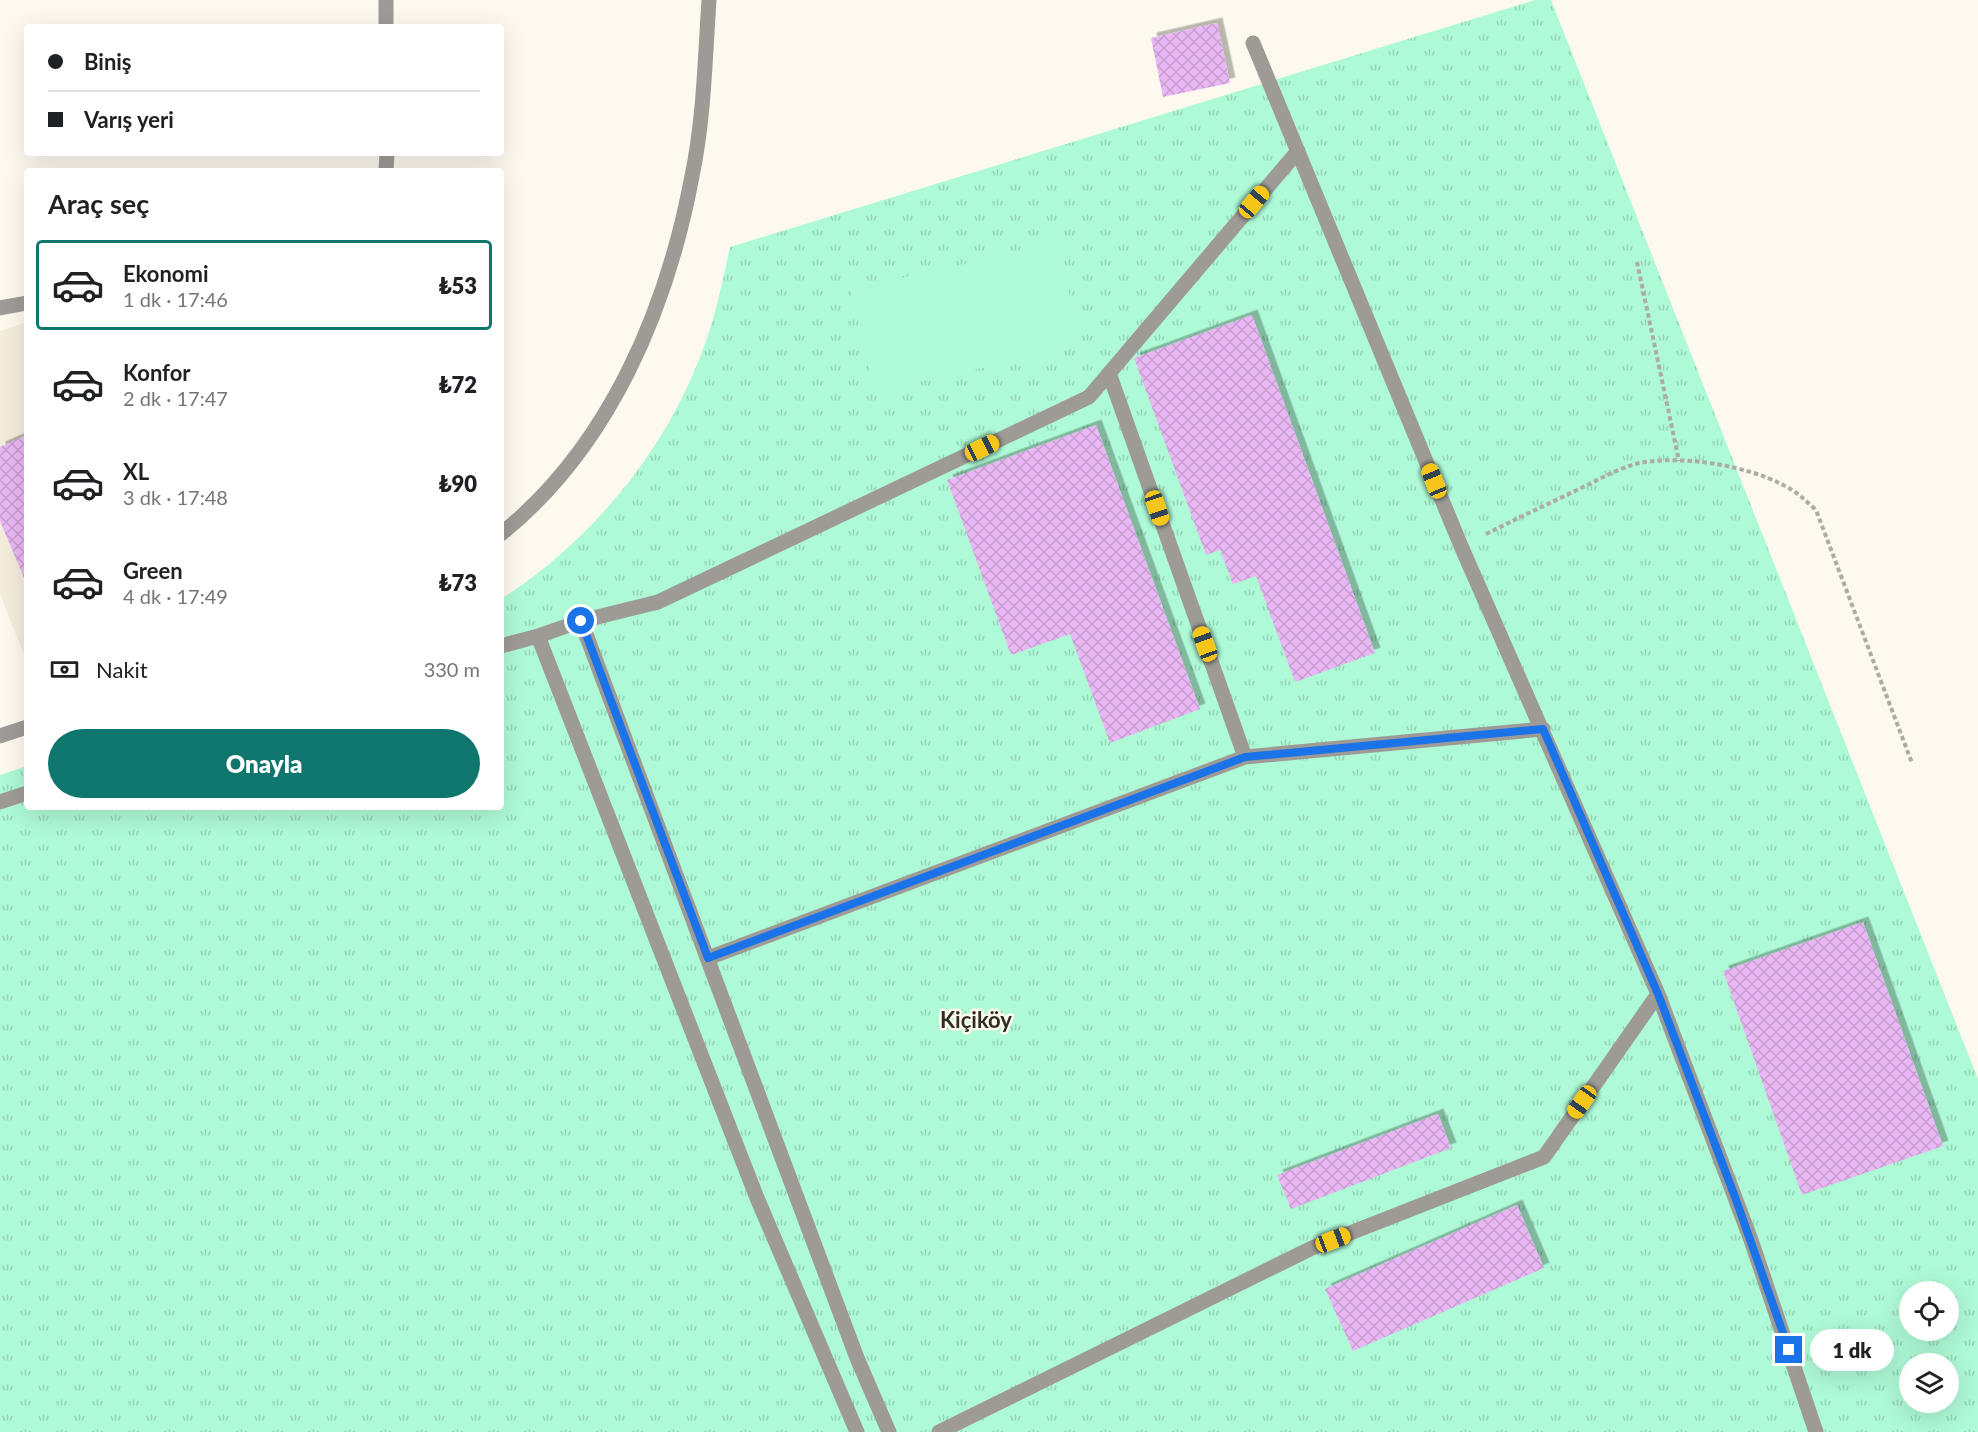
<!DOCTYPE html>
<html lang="tr">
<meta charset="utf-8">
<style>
:root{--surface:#fff;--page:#f6f6f6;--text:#202124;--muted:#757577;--line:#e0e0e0;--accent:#0f766e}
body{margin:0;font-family:Lato,sans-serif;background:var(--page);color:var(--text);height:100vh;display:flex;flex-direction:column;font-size:22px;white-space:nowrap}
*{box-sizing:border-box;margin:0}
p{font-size:20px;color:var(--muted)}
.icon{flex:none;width:33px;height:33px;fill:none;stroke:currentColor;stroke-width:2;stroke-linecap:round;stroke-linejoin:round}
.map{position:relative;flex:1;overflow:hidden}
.side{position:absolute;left:24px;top:168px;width:480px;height:642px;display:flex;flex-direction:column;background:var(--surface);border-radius:6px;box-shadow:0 6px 24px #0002}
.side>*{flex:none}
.guide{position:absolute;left:24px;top:24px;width:480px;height:132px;border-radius:6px;box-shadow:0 6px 24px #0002;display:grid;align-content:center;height:132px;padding:0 24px;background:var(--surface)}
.controls{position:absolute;left:1899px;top:1281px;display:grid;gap:12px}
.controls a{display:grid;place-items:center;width:60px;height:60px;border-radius:50%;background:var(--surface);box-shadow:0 6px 24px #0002;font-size:30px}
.end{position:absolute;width:27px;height:27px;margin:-14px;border:8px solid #1a73e8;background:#fff;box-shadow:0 0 0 3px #fff}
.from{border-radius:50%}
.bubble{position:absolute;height:42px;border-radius:21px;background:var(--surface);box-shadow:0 6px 24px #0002;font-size:20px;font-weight:800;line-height:42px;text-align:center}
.car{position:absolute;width:18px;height:36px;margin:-18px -9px;border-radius:8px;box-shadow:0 0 4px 2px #0007;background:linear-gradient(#f5c518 24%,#345 0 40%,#f5c518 0 76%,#345 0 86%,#f5c518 0)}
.guide b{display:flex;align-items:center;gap:21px;height:57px;font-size:22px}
.guide b+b{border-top:2px solid var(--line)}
.guide i{width:15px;height:15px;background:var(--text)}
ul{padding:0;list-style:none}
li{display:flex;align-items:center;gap:18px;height:90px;margin:0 12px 9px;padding:0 12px;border:3px solid transparent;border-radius:6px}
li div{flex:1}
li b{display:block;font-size:22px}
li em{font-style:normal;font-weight:800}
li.current{border-color:var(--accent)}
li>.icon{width:54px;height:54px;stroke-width:1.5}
h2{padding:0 24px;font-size:27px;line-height:72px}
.pay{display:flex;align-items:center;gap:15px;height:66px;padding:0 24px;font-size:22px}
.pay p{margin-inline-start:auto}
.action{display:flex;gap:12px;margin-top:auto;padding:12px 24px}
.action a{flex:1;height:69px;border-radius:36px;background:var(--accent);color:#fff;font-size:24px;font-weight:800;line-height:69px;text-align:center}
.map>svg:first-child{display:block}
.built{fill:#f4ecdb}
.park{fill:url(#park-tufts);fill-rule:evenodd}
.pitch{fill:#aef9d6}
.building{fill:url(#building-cross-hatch);filter:url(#shadow)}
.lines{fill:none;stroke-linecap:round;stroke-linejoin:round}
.path{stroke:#aeaba3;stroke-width:4;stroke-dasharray:4.5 3;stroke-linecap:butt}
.minor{stroke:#9e9b97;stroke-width:15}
.route{stroke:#1a73e8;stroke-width:8}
.labels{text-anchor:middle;stroke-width:5;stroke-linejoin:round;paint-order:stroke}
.district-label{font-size:22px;font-weight:bold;fill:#302d25;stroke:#fdf9ef}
</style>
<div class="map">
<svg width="1978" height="1432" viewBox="0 0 1978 1432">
<defs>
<pattern id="park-tufts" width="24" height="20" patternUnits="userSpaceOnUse" patternTransform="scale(1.5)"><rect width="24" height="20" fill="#aef9d6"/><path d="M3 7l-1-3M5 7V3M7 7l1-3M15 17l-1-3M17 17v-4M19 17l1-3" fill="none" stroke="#95d5b7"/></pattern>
<pattern id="building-cross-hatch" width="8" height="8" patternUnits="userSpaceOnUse" patternTransform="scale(1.5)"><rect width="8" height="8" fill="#e9b8f4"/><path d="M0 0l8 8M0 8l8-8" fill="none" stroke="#c79dd0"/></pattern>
<filter id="shadow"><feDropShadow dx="5.5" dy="-5.5" stdDeviation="0" flood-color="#0004"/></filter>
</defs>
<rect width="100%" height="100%" fill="#fdf9ef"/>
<path class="built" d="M27,322v340l-27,-68v-263z"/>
<path class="park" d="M1535,0h16l427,1079v353h-1978v-657l27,-9v41h474v-208c92,-59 167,-151 204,-255 11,-32 18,-64 25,-97zM1910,1292h38v38h-38zM1910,1364h38v38h-38z"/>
<path class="pitch" d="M1058,243l23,103 -207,46 -23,-103z"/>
<path class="building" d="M1217,23l13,60 -67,14 -12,-59z
M1252,315l123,338 -80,29 -39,-106 -23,8 -13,-34 -14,5 -72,-197z
M1096,425l104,284 -90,34 -40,-109 -59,21 -64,-175z
M27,435v150l-27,-64v-74z
M1863,922l80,224 -141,49 -79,-224z
M1438,1114l13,34 -160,61 -14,-34z
M1517,1205l27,63 -191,83 -28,-62z"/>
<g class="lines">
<path class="path" d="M1637,262l42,199
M1486,534c30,-15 60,-29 91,-44 19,-9 38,-20 58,-26 42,-10 111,1 148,21 13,6 22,15 33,25l96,253"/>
<path class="minor" d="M386,0v27
M1253,43l208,503 197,448 93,246 65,192
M386,171l1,-18
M0,308l27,-5
M501,534c108,-87 166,-224 191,-358 12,-57 13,-117 17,-176
M581,621l276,737 32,74
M538,636l219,562 100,234
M501,646l37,-10 43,-15 77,-19 431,-205 209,-246
M0,736l27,-9
M1245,757l298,-28
M0,802l27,-9
M708,958l537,-201 -136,-384
M939,1432l373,-184 232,-91 114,-163"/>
</g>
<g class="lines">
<path class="route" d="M581,621l127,337 537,-201 298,-28 115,265 77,203 54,153"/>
</g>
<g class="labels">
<g class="district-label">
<text x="976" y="1028">Kiçiköy</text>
</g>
</g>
</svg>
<div class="controls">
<a><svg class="icon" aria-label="locate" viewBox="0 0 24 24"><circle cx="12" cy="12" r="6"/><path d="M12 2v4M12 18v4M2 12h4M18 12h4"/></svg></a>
<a><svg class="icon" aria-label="layers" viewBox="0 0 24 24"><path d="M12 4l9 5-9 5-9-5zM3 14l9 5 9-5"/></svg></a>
</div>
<i class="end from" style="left:581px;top:621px"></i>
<i class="end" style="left:1789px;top:1350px"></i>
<div class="bubble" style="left:1810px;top:1329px;width:84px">1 dk</div>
<i class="car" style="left:1254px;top:202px;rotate:40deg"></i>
<i class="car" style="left:982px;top:448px;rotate:64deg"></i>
<i class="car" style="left:1434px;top:481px;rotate:338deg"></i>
<i class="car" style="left:1157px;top:508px;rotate:161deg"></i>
<i class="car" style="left:1205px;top:644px;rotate:340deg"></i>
<i class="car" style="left:1582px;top:1102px;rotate:215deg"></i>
<i class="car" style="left:1333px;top:1240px;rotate:69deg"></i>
<div class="guide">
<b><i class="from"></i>Biniş</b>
<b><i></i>Varış yeri</b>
</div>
<section class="side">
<h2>Araç seç</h2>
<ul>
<li class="current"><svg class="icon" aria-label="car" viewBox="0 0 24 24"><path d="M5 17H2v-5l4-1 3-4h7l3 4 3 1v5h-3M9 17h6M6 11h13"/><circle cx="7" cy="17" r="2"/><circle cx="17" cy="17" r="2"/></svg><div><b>Ekonomi</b><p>1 dk · 17:46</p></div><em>₺53</em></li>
<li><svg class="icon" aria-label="car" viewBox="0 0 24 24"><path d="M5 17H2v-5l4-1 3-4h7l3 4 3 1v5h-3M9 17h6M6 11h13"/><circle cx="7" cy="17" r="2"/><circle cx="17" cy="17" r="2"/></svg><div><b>Konfor</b><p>2 dk · 17:47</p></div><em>₺72</em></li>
<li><svg class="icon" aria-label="car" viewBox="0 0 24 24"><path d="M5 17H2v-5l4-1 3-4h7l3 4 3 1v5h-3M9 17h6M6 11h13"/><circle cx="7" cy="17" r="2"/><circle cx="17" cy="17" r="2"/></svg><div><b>XL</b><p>3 dk · 17:48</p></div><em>₺90</em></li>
<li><svg class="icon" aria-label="car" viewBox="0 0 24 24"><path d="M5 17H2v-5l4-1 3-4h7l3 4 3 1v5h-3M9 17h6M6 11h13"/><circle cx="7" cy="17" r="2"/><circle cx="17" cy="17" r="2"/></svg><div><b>Green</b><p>4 dk · 17:49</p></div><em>₺73</em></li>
</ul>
<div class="pay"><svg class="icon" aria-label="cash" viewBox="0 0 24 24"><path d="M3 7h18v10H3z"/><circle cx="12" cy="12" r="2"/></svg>Nakit<p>330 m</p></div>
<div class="action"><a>Onayla</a></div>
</section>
</div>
